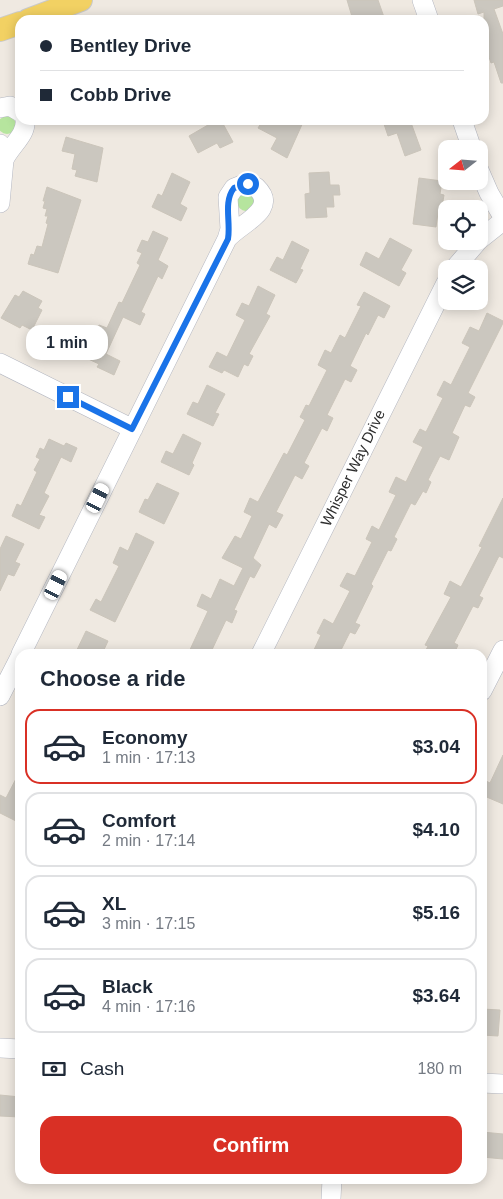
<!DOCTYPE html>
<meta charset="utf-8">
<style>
:root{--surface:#fff;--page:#f6f6f7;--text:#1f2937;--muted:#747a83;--line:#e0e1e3;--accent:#d93025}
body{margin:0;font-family:Arial,sans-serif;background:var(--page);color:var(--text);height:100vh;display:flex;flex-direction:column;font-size:19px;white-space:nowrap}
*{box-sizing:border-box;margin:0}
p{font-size:16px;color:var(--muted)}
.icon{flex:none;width:28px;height:28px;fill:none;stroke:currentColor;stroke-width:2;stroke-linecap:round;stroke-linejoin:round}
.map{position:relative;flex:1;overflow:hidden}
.details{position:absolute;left:15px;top:649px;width:472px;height:535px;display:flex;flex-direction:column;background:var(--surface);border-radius:15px;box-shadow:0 2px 12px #0003}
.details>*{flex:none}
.guide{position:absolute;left:15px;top:15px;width:474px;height:110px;border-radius:15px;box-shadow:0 2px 12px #0003;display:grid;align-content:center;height:110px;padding:0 25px;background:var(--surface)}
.needle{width:32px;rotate:253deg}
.fabs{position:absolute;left:438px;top:140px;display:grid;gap:10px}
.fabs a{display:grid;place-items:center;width:50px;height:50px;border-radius:10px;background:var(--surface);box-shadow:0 2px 12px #0003;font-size:25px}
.end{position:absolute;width:22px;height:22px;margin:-11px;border:6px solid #1a73e8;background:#fff;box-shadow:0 0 0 2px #fff}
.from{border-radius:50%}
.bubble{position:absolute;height:35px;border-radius:15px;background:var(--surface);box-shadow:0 2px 12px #0003;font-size:16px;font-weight:800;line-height:35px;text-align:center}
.car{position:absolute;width:15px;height:30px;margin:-15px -8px;border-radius:6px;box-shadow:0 0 4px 1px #0007;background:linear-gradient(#fff 24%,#345 0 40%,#fff 0 76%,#345 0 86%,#fff 0)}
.guide b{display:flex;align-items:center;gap:18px;height:48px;font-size:19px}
.guide b+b{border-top:1px solid var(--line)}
.guide i{width:12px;height:12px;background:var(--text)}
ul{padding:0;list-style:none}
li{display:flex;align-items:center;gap:15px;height:75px;margin:0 10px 8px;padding:0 15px;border:2px solid var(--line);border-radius:15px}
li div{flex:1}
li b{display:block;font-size:19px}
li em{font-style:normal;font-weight:800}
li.selected{border-color:var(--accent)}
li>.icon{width:45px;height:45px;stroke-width:1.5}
h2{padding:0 25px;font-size:22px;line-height:60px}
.pay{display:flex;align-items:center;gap:12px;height:55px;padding:0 25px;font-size:19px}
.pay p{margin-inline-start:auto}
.action{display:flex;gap:10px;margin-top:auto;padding:10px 25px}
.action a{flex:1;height:58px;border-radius:15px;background:var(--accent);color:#fff;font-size:20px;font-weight:800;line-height:58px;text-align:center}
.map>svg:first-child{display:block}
.green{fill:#b6e59e}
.building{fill:#cbc7bf;stroke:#cbc5ba}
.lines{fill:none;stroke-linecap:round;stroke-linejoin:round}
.minor-casing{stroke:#b4b7c1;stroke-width:20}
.major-casing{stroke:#c9c9c9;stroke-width:24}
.minor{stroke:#fff;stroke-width:19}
.major{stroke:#f2d163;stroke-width:22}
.route{stroke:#1a73e8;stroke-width:6}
.labels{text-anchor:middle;stroke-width:4;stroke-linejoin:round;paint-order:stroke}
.street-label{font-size:15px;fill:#2e2e2e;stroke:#fff}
</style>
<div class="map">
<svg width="503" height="1199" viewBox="0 0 503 1199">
<rect width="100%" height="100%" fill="#efe9e1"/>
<path class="green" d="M-2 125a9 9 0 1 1 18 0a9 9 0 1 1-18 0Z
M237 202a9 9 0 1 1 18 0a9 9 0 1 1-18 0Z"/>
<path class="building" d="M347,0h31l7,20h-32z
M474,0h29v6l-9,3 9,25v49h-2l-7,-21 -3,1 -7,-21v-30l-6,2z
M205,120h16l12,22 -13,6 -3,-5 -19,10 -9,-17 19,-11z
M263,120h41l-17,38 -16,-9 6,-11 -19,-10z
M396,120h14l11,30 -16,6 -8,-23 -9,3 -4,-12z
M66,137l37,11 -6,34 -22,-6 2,-6 -5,-1 3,-15 -13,-3z
M329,172l1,13h9l1,10h-7l1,12h-8l1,10 -21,1 -1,-24 5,-1 -1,-20z
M172,173l18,9 -10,22 7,4 -6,13 -29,-14 6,-13 4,2z
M419,178l23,3 -2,13 4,1 -3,18h-3l-2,14 -23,-3z
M47,187l34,13 -23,73 -30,-9 3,-10 3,1 3,-9 5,1 6,-23 -2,-1 2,-7h-3l2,-7 -4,-1 2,-7h-2z
M153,231l15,7 -10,22 10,6 -6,13 -4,-3 -17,36 4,2 -5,11 -17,-8 -17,37 14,7 -6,14 -17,-8 2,-3 -15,-7 6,-13 -3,-2 4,-9 4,2 4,-10 8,3 12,-26 3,1 18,-38 -3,-2 5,-10 -5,-2 5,-11 6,2z
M390,238l22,12 -11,20 5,3 -7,13 -39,-21 6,-13 13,7z
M292,241l17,9 -9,19 3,1 -7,13 -26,-13 7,-13 6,3z
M258,286l17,9 -9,19 4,2 -21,38 4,2 -5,10 -4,-2 -6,13 -14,-7 -2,3 -13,-6 8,-15 10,5 18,-37 -9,-5 6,-12 7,3z
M23,291l19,10 -4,7 4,2 -10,20 -10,-5 -2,3 -19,-10 14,-23 4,2z
M364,292l26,14 -6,12 -6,-3 -10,20 -2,-2 -16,33 7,4 -6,12 -6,-3 -18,36 6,3 -6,13 -5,-3 -18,35 5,3 -7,13 -7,-4 -19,37 7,3 -7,13 -7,-4 -16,34 8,7 -7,13 -4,-2 -16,34 3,1 -5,12 -6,-3 -16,34h-22l20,-43 -11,-5 5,-12 9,5 9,-20 14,7 9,-18 -21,-10 13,-22 6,3 11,-23 -8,-4 6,-14 8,4 26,-49 3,2 18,-35 -5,-3 6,-12 3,1 18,-36 -9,-5 7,-15 6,3 9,-18 5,3 16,-32 -4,-1z
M487,313l16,8v2l-35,70 7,4 -5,10 -5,-2 -13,28 7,4 -10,23 -9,-4 -12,24 3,2 -5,11 -3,-2 -8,14 -4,-2 -17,34 3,2 -6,12 -3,-1 -17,34 2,2 -18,37 5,2 -5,9 -5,-2 -11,22h-27l9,-19 -4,-2 7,-14 9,5 17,-33 -10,-5 7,-13 8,3 17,-34 -6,-3 6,-13 7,4 17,-35 -7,-3 7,-15 10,5 17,-35 -10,-5 7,-13 6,3 17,-34 -6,-3 7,-14 7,4 19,-38 -8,-4 8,-16 9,4z
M207,385l18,9 -10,19 4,1 -6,12 -26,-12 6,-12 5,2z
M183,434l18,9 -9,20 2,2 -5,10 -28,-13 5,-11 7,3z
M49,439l15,7 2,-3 11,5 -6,14 -10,-5 -17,36 5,3 -10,19 6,2 -6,12 -27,-13 5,-12 4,2 16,-34 -3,-2 6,-11 -4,-2 4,-9 4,2z
M157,483l22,10 -15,31 -25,-12 6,-13 3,1z
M503,498v60l-4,-2 -20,40 4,2 -5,10 -5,-2 -19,37 4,2 -4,9h-30l4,-8 -3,-1 26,-48 -7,-3 6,-13 11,6 21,-40 -3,-1z
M136,533l18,9 -39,80 -25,-12 6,-11 5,3 18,-36 -6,-3 7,-16 8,4z
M6,536l18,8 -9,18 5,2 -6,12 -6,-2 -8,17v-42z
M86,631l22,10 -6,13h-27z
M503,755v49l-21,-9v-16l8,4z
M20,771v52l-20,-10v-18l6,3z
M482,1009l18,1 -2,26 -16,-1z
M0,1095l20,2v20l-20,-1z
M482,1132l21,2v25l-21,-2z"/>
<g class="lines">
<defs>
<path id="minor" d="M422,0l7,20
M0,108l10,-2 10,6
M462,120l10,29
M0,144l4,16 -4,43
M4,160c6,-14 23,-25 21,-40
M479,170l10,23 14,24
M479,240l24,-19
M454,269l24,-28
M0,363l133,66
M21,654l206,-415c13,-16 53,-29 29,-52l-12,-3 -10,4 -6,9 2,32 -3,10
M261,654l185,-371
M482,691l21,-41
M0,696l20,-39
M0,1048l20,1
M482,1083l21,1
M331,1199l1,-20"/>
<path id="major" d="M28,20l53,-20
M0,30l20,-7"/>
</defs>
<use href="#minor" class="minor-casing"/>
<use href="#major" class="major-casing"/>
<use href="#minor" class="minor"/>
<use href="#major" class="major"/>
</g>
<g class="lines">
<path class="route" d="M68,397l64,32 96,-190c3,-17 -5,-37 6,-51l14,-4"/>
</g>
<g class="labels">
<g class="street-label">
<text transform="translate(353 468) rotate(-64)" y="5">Whisper Way Drive</text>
</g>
</g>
</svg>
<div class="fabs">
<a><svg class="needle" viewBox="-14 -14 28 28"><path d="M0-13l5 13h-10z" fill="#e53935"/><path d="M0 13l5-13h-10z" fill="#747a83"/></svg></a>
<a><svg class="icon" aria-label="locate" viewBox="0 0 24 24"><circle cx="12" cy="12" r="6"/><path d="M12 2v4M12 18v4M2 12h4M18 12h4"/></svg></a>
<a><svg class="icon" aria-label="layers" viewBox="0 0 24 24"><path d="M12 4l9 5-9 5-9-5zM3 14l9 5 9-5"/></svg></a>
</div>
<i class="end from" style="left:248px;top:184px"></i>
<i class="end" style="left:68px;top:397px"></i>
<div class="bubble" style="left:26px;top:325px;width:82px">1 min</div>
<i class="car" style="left:98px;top:498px;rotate:26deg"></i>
<i class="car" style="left:56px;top:585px;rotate:26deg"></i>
<div class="guide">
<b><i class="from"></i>Bentley Drive</b>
<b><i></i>Cobb Drive</b>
</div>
<section class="details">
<h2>Choose a ride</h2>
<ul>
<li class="selected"><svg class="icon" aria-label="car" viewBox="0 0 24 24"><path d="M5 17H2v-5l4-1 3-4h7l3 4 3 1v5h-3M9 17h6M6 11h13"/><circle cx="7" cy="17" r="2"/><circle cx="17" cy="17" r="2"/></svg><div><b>Economy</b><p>1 min · 17:13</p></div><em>$3.04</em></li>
<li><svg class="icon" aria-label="car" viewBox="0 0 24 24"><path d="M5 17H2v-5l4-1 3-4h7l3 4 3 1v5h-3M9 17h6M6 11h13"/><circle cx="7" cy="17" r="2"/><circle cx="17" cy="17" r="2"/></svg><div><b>Comfort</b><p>2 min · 17:14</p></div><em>$4.10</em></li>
<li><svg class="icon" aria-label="car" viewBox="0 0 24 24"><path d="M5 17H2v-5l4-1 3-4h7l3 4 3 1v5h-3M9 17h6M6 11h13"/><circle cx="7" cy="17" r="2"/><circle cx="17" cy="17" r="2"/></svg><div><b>XL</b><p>3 min · 17:15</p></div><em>$5.16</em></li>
<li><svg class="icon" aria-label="car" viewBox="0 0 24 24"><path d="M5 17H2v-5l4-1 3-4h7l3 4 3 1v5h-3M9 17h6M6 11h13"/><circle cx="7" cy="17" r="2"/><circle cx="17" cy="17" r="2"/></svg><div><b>Black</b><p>4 min · 17:16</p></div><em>$3.64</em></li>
</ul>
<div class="pay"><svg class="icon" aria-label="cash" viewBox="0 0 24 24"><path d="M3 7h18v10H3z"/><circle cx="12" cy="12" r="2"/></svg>Cash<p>180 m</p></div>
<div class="action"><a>Confirm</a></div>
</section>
</div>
